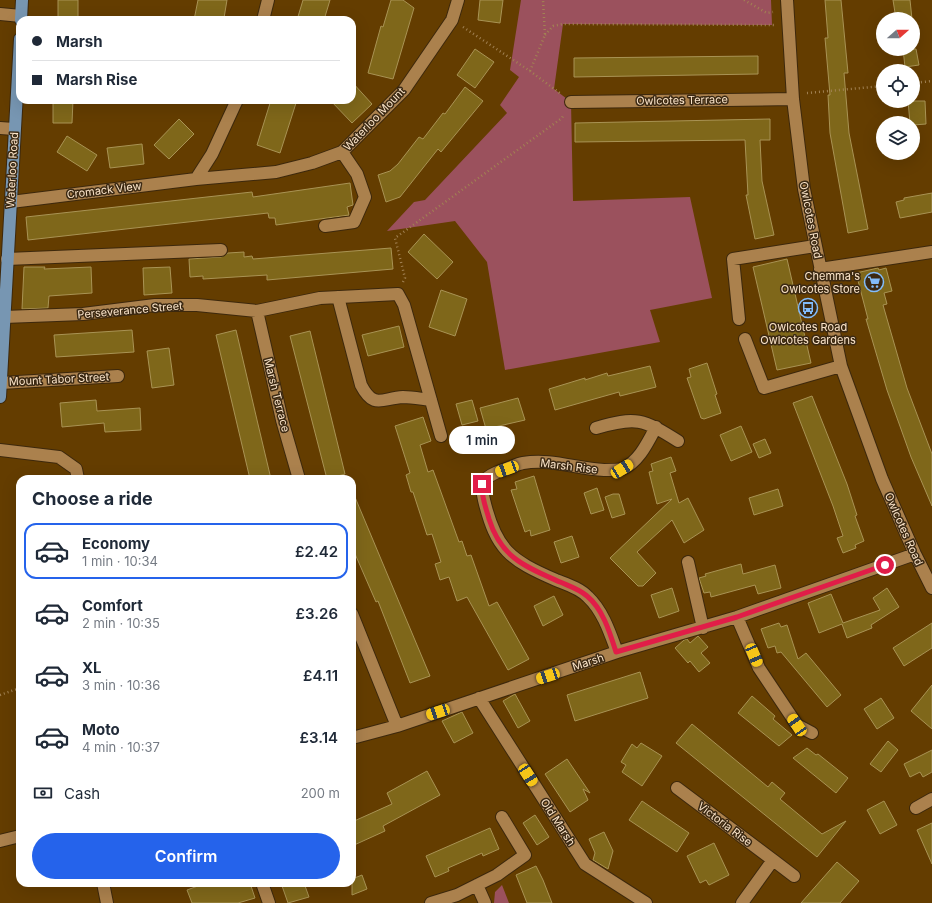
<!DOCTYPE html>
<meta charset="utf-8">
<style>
:root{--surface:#fff;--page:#f6f6f7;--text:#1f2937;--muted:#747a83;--line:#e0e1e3;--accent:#2563eb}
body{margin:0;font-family:Inter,sans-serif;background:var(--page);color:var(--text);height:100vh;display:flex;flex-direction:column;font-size:15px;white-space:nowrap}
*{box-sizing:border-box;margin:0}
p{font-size:13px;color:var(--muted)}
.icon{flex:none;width:22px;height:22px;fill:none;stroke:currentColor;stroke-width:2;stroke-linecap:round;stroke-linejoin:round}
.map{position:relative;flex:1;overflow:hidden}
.details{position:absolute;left:16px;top:475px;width:340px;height:412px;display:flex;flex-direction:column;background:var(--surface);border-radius:12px;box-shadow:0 4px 16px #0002}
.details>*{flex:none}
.top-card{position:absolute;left:16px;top:16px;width:340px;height:88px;border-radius:12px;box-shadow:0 4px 16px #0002;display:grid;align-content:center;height:88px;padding:0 16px;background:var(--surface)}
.needle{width:26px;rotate:69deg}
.tools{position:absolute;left:876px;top:12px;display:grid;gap:8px}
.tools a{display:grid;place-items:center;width:44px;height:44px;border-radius:50%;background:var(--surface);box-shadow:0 4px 16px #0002;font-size:20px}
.end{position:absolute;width:18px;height:18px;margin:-9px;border:5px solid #e11d48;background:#fff;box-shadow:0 0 0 2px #fff}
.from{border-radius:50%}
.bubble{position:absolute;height:28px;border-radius:14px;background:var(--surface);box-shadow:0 4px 16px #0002;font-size:13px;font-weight:600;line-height:28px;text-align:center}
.car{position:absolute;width:12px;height:24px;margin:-12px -6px;border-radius:5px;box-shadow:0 0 3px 1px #0007;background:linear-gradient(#f5c518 24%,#345 0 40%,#f5c518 0 76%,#345 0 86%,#f5c518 0)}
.top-card b{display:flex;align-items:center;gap:14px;height:38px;font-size:15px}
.top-card b+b{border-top:1px solid var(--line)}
.top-card i{width:10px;height:10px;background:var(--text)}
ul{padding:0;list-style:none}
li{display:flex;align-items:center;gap:12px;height:56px;margin:0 8px 6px;padding:0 8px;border:2px solid transparent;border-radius:12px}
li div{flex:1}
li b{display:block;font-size:15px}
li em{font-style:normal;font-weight:600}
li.active{border-color:var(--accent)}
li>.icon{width:36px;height:36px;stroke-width:1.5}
h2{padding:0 16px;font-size:18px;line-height:48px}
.pay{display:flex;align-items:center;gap:10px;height:44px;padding:0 16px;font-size:15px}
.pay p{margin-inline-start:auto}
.button{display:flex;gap:8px;margin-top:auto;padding:8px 16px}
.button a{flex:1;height:46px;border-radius:24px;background:var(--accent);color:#fff;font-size:16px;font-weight:600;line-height:46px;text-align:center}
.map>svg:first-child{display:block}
.green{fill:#9b515d}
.building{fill:#7f671a;stroke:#a99354}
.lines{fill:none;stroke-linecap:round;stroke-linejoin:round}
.minor-casing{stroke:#3d280c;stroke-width:14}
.major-casing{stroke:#3d280c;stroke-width:14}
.path{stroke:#a28253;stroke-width:2.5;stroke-dasharray:1 3;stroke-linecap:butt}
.minor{stroke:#ab814d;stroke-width:12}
.major{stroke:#7796b2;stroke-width:12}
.route{stroke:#e11d48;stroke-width:5}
.labels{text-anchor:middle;stroke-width:3;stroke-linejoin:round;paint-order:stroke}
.street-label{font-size:11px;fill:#fce5ca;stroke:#3b2913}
.poi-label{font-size:11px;fill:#fce5ca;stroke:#3b2913;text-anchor:end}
</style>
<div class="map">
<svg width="932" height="903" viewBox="0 0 932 903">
<rect width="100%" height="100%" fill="#643d00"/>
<path class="green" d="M521,0h250l1,25 -209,-1 -9,65 17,13 2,99 117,-4 22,101 -62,12 10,32 -155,28 -18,-108 -32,-41 -68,10 27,-29 11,-2 82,-87 -7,-8 19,-28 -9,-7z
M502,885l7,18h-15l1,-11z"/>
<path class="building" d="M58,0h20v20h-20z
M198,0h29l-3,18 -9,-1v3h-21z
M303,0h27l-6,20h-27z
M391,0h12l11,8 -21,71 -25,-6 13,-47 2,1z
M480,0h23l-3,23 -22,-3z
M825,0h16l7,73h-4l5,60 19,96 -20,4 -18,-100 -2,-38h2l-5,-57h3z
M893,0h17l2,19h-16z
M475,49l19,13 -19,26 -18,-13z
M903,49h13l3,16 -14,2z
M758,56v18l-184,3v-19z
M352,82l20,22 -20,19 -22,-23h22z
M465,87l18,14 -42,51 -3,-3 -38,48 -14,5 -8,-27 12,-4 8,-7 21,-27 4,2 20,-26 2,1z
M53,100h20l-1,23h-19z
M271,100h26l-17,53 -23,-8z
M908,101h17l1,23 -13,1v-2h-3z
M179,119l15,15 -25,25 -15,-14z
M770,119v21h-10l2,41 12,54 -19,4 -9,-44h2l-3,-55 -170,2v-19z
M67,136l30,19 -10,16 -30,-19z
M142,144l2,20 -34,4 -3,-20z
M350,183l3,22 -6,2 2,8 -73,10 -1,-7h-6l-1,-5 -240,27 -2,-23 226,-25 1,5z
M932,193v19l-32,6 -4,-16 8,-2v-2z
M424,234l29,28 -16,17 -29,-27z
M391,248l2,21 -126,11v-5l-64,4v-3l-13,1 -1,-18 32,-2 7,-4 16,-1v5l8,-1 1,3z
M787,259l24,104 -34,7 -24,-103z
M24,267h21l-1,2 47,-2 1,26 -43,3 -1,12 -26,1z
M170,267l2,26 -28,2 -1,-27z
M878,268l1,2 7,-2 6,23 -8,2 3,11 -4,1 24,83 25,66v52l-21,-49 -24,-67 -21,-71h2l-12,-46z
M441,290l26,9 -12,37 -26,-9z
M399,326l5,21 -36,9 -6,-21z
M132,330l2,22 -78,5 -2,-22z
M236,330l21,90 14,59h-21l-34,-144z
M310,331l35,143 -18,5 -37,-143z
M169,348l5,37 -22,3 -5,-37z
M707,363l10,31 -2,1 6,18 -17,6 -3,-1 -14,-40 4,-1 -2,-8z
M650,366l6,21 -36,9 -1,-4 -64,18 -6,-21 36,-11v2l22,-7 1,3z
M812,396l35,88 10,31 -2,1 9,25 -9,4 1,3 -13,5 -6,-15 6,-2 -10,-30 -40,-103z
M518,398l7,22 -39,9 -6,-21z
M96,400l1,11 43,-3 1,22 -36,2 -1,-9 -42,4 -2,-24z
M472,400l6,21 -16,4 -6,-21z
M423,417l8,24 -11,4 8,27 5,-2 26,72 3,-1 5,15 4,-1 18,51 8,-4 32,57 -21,11 -41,-73 -10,4 -8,-24 -9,3 -5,-16 6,-2 -9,-28 -5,1 -14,-43h-2l-5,-17 4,-2 -15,-47z
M741,426l11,26 -21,9 -11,-26z
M765,439l6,14 -12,5 -6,-14z
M671,457l5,14 -6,2 9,30 9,-5 16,32 -20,13 -12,-23 -35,32 19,21 -13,13h-5l-28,-28 62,-59 -15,5 -8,-32 4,-1 -2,-7z
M534,476l16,54 -19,6 -1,-6 -5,2 -14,-42 6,-1 -2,-7z
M597,488l7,22 -13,4 -7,-21z
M778,489l5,17 -29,9 -5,-17z
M352,490l78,186 -20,7 -32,-82 -2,1 -24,-55z
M613,494h6l6,20 -13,4 -7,-21z
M572,536l7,21 -18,6 -7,-21z
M741,564l2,10 32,-9 6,23 -23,6 -3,-9 -44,12 -1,-5 -6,1 -5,-15 7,-2 -1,-2z
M672,588l7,23 -20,7 -8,-23z
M887,588l12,19 -28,18 1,3 -25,10 -5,-14 -23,9 -11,-30 23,-9 12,29 37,-13 -7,-12z
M554,596l9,19 -20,11 -9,-20z
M779,623l2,4 6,-2 11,34 8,-6 35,42 -14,12 -46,-55 -4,1 -2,-7 -7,2 -7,-19z
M932,623v25l-28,18 -11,-18z
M698,636l10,11 -7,6 9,10 -11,9 -9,-11 -2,2 -13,-15 9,-8 3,-1 3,4z
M640,672l8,26 -73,23 -8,-26z
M932,685v44l-21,-18z
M515,694l15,27 -12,7 -15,-27z
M752,696l23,20 -2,3 19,16 -13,11 -41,-33z
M881,698l13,20 -17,11 -13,-20z
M462,712l11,21 -19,10 -12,-22z
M692,724l76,63 4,-5 13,11 -5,6 42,35 24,-13 -29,36 -141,-114z
M888,741l10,9 -17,22 -11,-8z
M641,743l21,13 -20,30 -20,-14 4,-7 -5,-3 11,-18 5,4z
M807,748l9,7 2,-1 30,24 -12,15 -43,-35z
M932,750v22l-9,5 -3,-5 -10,5 -6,-13z
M567,759l23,34 -7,-4 5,11 -18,12 -25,-38z
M427,771l13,24 -57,31 2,5 -33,15v-24l40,-18 -5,-11z
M642,801l47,32 -12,19 -48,-32z
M884,801l13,24 -17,9 -13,-24z
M535,815l14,22 -12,8 -14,-22z
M932,823v41l-15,-34z
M490,828l9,21 -16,7 -1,-3 -34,15 1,3 -14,6 -9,-21z
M604,832l9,19 -5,18 -15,-9 2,-7 -6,-14z
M714,843l15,32 -20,10 -3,-5 -6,3 -13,-27z
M837,862l22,19 -19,22h-39z
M536,866l7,14 9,23h-25l-11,-28z
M362,875l5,14 -15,6v-16z
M206,883h44l5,15 -17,5h-46l-5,-13z
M281,883h23l5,14 -21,6z"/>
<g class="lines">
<defs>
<path id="minor" d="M787,0l6,99 11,90 37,177 41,113 33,75 17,34
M0,14l21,2
M263,20l5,-20
M571,102l222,-3
M0,128l14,1
M196,179l16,-25 25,-54
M11,202l185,-23 80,-7 36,-9 30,-11 62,-62 48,-70 6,-20
M325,226l29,-4 11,-25 -8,-23 -15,-22
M7,259l214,-9
M820,269l112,-17
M338,297l23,88c13,25 21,13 42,12 9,0 19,2 28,3
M257,311l25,109 17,59
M4,317l79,-3 72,-9h42l60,6 63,-13 78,-4 6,11 37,131
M739,319l-6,-60 82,-13
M745,339l19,49 77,-22
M1,383l117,-7
M596,428c40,-12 47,-9 82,13
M0,450l59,7 17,12 2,10
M688,562l15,66
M352,614l45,112
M737,617l22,51 38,57 15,8
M617,652c-7,-19 -14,-41 -29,-55 -8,-9 -22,-13 -32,-17 -46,-20 -60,-30 -72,-80 -5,-20 2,-24 19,-30 7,-2 14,-6 20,-7 28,-5 54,6 81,7 5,0 13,0 18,-1 17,-7 26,-27 34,-42
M479,698l106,166 61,39
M352,738l45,-12 220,-74 120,-35 178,-63
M677,788l96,72 -31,43
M916,808l16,-9
M0,841l20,-5
M773,860l21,16
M103,883l4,20
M262,883l7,20
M477,885l8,18
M431,903l26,-8 40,-20 28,-20 -23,-38"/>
<path id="major" d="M21,20l1,-20
M0,397l20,-358"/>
</defs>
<use href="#minor" class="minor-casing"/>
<use href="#major" class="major-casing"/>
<path class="path" d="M744,0l23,13 6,-1
M463,27l67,44 31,23
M545,35l8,-9 10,-2 211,1
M530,71l15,-36 -2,-35
M913,83l19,-2
M807,93l76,-7
M403,282l2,-4 -10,-40 167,-120 2,-4
M0,695l20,-7"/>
<use href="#minor" class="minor"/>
<use href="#major" class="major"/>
</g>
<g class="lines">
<path class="route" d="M482,484c-1,12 4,24 7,35 12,39 37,48 71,63 9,4 19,7 27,14 16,13 23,37 29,56l121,-35 148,-52"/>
</g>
<defs>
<symbol id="supermarket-ring" viewBox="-11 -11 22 22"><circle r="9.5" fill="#3b2913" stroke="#82bcfa" stroke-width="1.5"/><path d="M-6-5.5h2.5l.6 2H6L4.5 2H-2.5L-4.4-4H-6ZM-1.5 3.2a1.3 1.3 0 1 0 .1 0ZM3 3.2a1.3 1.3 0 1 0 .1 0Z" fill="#82bcfa"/></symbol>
<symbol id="bus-ring" viewBox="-11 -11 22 22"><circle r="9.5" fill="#3b2913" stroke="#82bcfa" stroke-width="1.5"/><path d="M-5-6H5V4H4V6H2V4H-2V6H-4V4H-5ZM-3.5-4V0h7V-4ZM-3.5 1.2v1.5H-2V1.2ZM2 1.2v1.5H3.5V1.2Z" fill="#82bcfa"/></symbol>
</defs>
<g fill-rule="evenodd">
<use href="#supermarket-ring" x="863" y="271" width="22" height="22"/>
<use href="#bus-ring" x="797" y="297" width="22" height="22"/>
</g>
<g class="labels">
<g class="street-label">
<text transform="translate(682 100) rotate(-1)" y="4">Owlcotes Terrace</text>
<text transform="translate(374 119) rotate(-46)" y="4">Waterloo Mount</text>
<text transform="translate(12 170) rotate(-87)" y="4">Waterloo Road</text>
<text transform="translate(104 190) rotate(-7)" y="4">Cromack View</text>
<text transform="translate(811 220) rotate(79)" y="4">Owlcotes Road</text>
<text transform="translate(130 310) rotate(-5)" y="4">Perseverance Street</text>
<text transform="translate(59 379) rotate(-3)" y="4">Mount Tabor Street</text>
<text transform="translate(277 395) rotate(76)" y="4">Marsh Terrace</text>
<text transform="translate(569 466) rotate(7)" y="4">Marsh Rise</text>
<text transform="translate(904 529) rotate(66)" y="4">Owlcotes Road</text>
<text transform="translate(588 662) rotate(-18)" y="4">Marsh</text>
<text transform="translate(558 822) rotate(57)" y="4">Old Marsh</text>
<text transform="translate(725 824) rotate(37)" y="4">Victoria Rise</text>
</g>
<g class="poi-label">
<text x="860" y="280">Chemma's<tspan x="860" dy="13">Owlcotes Store</tspan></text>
<text x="808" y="331" text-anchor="middle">Owlcotes Road<tspan x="808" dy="13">Owlcotes Gardens</tspan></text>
</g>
</g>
</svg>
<div class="tools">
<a><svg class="needle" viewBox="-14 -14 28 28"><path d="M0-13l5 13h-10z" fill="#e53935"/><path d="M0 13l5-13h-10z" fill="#747a83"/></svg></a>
<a><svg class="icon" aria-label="locate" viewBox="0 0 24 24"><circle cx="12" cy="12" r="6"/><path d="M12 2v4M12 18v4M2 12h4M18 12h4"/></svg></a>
<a><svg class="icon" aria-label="layers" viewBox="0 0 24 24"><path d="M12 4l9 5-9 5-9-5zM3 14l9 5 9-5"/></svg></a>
</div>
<i class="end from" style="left:885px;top:565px"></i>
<i class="end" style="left:482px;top:484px"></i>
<div class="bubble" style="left:449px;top:426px;width:66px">1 min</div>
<i class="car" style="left:507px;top:469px;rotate:250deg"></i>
<i class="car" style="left:622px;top:469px;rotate:58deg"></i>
<i class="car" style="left:754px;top:655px;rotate:157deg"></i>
<i class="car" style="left:548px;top:676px;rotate:252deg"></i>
<i class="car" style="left:438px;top:712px;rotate:252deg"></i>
<i class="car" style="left:797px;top:725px;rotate:326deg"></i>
<i class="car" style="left:528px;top:775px;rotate:147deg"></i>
<div class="top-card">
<b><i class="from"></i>Marsh</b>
<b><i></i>Marsh Rise</b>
</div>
<section class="details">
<h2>Choose a ride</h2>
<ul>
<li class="active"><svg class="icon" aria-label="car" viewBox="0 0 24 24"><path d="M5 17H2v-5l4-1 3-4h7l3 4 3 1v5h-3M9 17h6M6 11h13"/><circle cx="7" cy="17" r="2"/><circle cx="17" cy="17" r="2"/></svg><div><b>Economy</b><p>1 min · 10:34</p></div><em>£2.42</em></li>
<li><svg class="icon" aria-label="car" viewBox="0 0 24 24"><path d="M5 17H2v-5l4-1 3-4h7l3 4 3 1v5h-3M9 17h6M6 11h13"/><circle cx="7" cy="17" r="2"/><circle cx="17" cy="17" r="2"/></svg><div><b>Comfort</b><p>2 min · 10:35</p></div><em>£3.26</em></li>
<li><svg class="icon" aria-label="car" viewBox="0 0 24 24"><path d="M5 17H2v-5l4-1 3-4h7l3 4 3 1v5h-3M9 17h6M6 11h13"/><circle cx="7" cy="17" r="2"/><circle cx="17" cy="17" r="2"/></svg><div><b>XL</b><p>3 min · 10:36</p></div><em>£4.11</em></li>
<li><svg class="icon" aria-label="car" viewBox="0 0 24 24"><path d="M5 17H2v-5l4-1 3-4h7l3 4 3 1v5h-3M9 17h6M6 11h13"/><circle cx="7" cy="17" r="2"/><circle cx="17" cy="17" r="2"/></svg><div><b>Moto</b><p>4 min · 10:37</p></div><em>£3.14</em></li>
</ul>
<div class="pay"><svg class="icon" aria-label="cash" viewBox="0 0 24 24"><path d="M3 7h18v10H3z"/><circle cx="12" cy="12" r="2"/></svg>Cash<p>200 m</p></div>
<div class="button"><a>Confirm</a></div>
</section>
</div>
